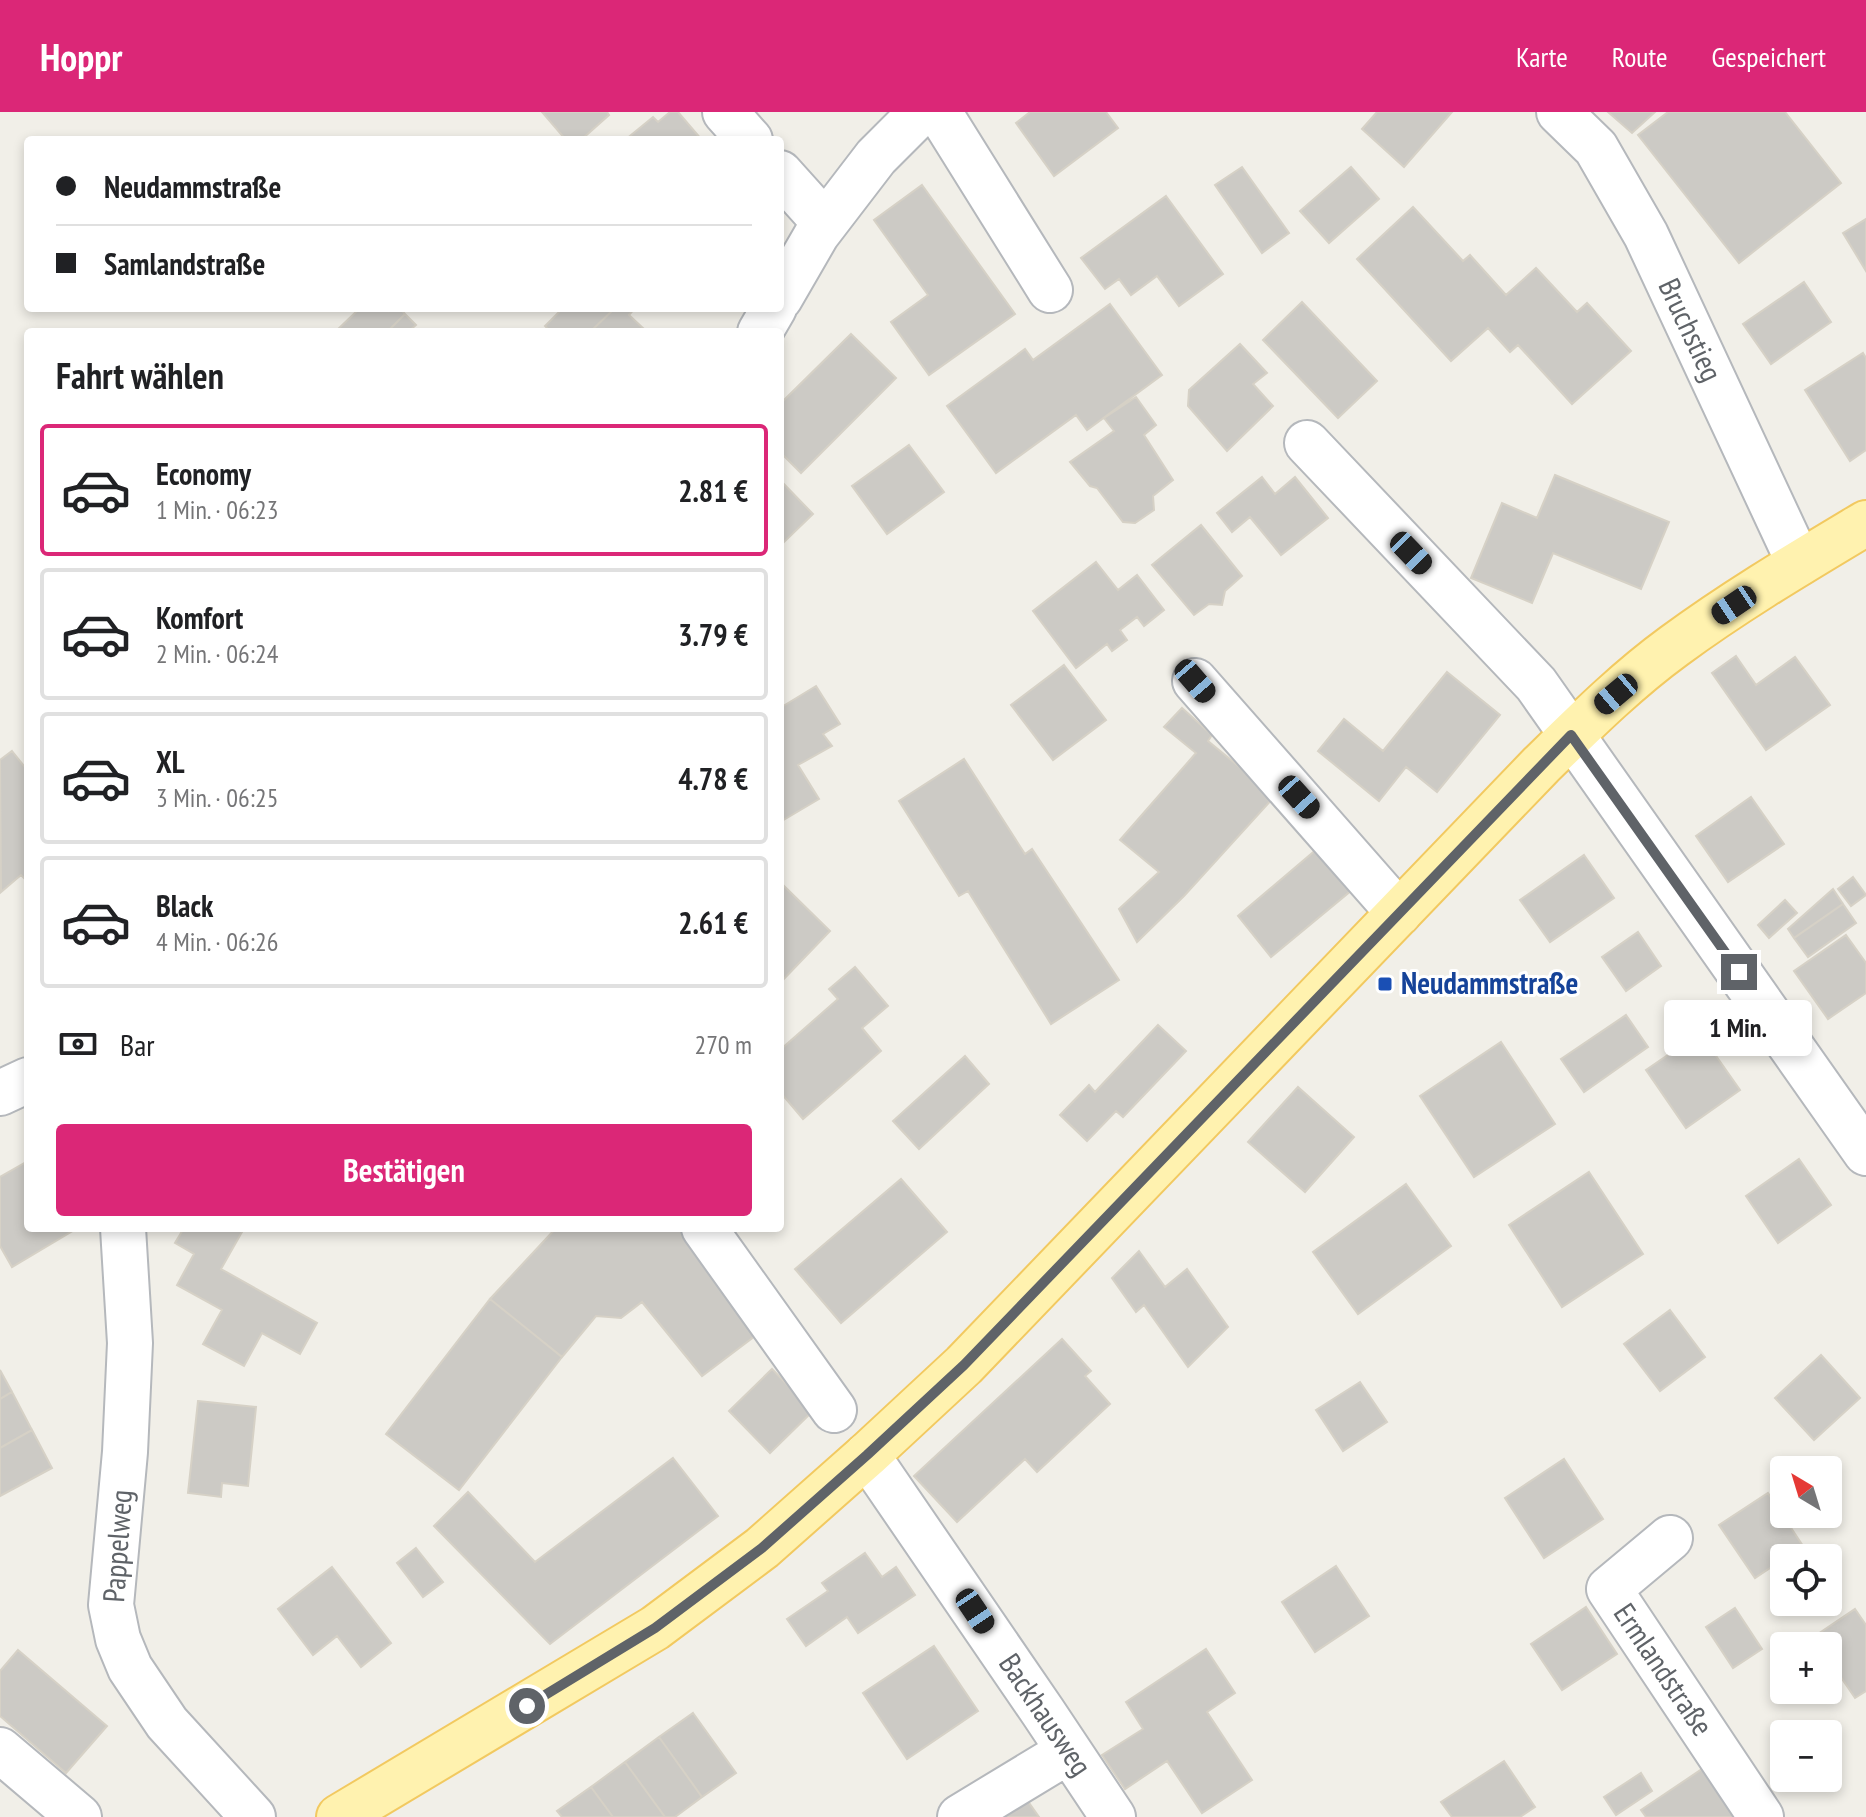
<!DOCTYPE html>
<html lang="de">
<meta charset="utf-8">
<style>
:root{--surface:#fff;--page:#f2f2f2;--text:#202124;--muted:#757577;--line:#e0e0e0;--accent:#db2777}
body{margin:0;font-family:"PT Sans Narrow",sans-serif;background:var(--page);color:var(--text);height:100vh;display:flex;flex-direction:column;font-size:30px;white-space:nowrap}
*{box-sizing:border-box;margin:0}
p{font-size:26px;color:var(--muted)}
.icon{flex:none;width:44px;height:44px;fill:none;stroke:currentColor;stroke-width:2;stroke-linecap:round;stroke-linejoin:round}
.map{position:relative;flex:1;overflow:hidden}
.details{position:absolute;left:24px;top:216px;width:760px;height:904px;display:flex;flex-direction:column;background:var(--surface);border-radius:8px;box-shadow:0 4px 12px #0003}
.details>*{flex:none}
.guide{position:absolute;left:24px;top:24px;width:760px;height:176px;border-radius:8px;box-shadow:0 4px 12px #0003;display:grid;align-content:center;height:176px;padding:0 32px;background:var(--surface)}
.needle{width:52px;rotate:322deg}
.fabs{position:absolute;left:1770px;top:1344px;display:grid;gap:16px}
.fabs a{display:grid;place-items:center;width:72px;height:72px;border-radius:8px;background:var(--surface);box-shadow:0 4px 12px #0003;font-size:40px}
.end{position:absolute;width:36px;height:36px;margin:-18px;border:10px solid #5f6368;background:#fff;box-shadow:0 0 0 4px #fff}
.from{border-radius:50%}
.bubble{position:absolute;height:56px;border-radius:8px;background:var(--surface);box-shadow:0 4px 12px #0003;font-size:26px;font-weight:600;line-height:56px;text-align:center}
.car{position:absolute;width:24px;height:48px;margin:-24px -12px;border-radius:10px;box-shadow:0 0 6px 2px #0007;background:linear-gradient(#222 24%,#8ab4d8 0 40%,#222 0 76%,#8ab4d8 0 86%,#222 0)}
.guide b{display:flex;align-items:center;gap:28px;height:76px;font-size:30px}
.guide b+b{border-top:2px solid var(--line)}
.guide i{width:20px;height:20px;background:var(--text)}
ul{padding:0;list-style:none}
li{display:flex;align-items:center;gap:24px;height:132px;margin:0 16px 12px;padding:0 16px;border:4px solid var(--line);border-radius:8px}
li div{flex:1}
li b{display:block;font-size:30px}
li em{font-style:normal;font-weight:600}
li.current{border-color:var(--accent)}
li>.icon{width:72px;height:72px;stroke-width:1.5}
h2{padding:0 32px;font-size:36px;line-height:96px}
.pay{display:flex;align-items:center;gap:20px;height:88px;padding:0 32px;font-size:30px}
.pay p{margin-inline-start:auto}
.button{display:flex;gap:16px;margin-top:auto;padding:16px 32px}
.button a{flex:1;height:92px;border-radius:8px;background:var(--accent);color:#fff;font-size:32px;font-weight:600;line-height:92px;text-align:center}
header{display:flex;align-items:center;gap:48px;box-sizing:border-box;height:112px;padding:0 40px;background:var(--accent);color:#fff}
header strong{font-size:38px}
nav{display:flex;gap:44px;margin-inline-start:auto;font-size:28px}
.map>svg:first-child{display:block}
.building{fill:#cccac5;stroke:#d6d1c6;stroke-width:2}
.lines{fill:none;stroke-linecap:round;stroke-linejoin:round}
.minor-casing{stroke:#b5b8bc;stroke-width:48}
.major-casing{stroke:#f2c960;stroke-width:48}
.minor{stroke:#fff;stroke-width:44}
.major{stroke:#fff2af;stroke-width:44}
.route{stroke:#5f6368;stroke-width:10}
.transit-dot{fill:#1a4fb4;stroke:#fff;stroke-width:3}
.labels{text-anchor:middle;stroke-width:6;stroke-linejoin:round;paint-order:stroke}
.street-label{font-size:30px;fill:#5f6368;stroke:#fff}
.transit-label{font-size:30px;font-weight:bold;fill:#164399;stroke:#fff;text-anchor:start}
</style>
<header>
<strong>Hoppr</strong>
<nav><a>Karte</a><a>Route</a><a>Gespeichert</a></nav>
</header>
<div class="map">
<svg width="1866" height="1705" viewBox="0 0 1866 1705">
<rect width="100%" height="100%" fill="#f1efe8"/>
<path class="building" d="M542,0h65l2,3 -28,25h-15z
M670,0h8l24,28h-77l28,-23 5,5z
M1030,0h76l12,16 -64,48 -38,-53z
M1377,0h75l-48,55 -42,-38z
M1608,0h47l-23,21z
M1668,0h117l56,71 -102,80 -101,-128z
M1242,55l47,66 -27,20 -47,-68z
M1351,55l28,32 -50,44 -29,-32z
M922,73l93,129 -86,61 -38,-53 37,-27 -54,-75z
M1166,84l57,78 -44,32 -22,-30 -26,19 -12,-16 -14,10 -24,-31z
M1413,95l50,54 7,-6 36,40 30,-27 41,44 10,-9 44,48 -59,53 -54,-59 -8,7 -22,-24 -37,33 -94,-102z
M1866,107v52l-23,-38z
M1804,170l27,40 -60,42 -28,-40z
M1302,190l75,79 -39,37 -75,-78z
M1110,192l52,71 -75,55 -11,-15 -80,58 -49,-67 78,-57 8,11z
M360,196h27l2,3 3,-3h8l5,6 -18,18h-52z
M563,196h52l-25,24h-39l-6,-6z
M615,196h20l-6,7 15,14 -3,3h-51z
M405,202l11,11 -7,6 1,1h-23z
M851,222l45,44 -95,95 -21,-21v-48z
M1240,232l27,29 -14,11 20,22 -46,45 -39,-45 1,-16z
M1863,241l3,5v92l-16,11 -45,-71z
M1136,285l20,28 -12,10 29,45 -20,16 1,14 -19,13 -12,-1 -26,-34 -7,-2 -20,-24 44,-31 -10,-13z
M909,333l35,47 -57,42 -35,-48z
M1555,363l114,47 -28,67 -88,-36 -21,50 -61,-25 31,-75 35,15z
M1262,365l13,17 20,-17 33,41 -47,37 -31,-38 -18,15 -15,-19z
M780,368l33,34 -33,32z
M1201,413l41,51 -17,15 -3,14 -13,-1 -15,11 -42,-50z
M1096,450l22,28 19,-15 27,35 -20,16 -7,-9 -17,13 7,10 -15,11 -5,-7 -31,24 -43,-57z
M1736,544l20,29 39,-28 35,48 -64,45 -54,-77z
M1064,553l42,55 -53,40 -42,-55z
M1447,560l53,43 -63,77 -31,-25 -27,34 -61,-50 26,-32 39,32z
M816,574l24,38 -17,10 9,12 -34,19 21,34 -39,23v-71l2,-1 -2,-4v-38z
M1182,596l30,27 -4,6 67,55 -91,100 -47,46 -18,-33 40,-37 -39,-32 76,-87 -32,-26z
M12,639l16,20v111l-7,-7 -20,17 -1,-132z
M964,647l61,95 7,-5 87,131 -68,44 -83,-133 -9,5 -60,-95z
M1751,685l33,47 -56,38 -32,-46z
M1324,731l34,42 -87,72 -33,-41z
M1584,743l30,43 -64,44 -30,-42z
M1853,765l13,18 -15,11 -13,-17z
M780,770l50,49 -50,52z
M1833,777l10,15 -49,34 -6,-9z
M1785,788l12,13 -28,25 -11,-13z
M1843,792l13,19 -48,34 -14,-19z
M1638,820l23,34 -35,25 -24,-34z
M1846,823l20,28v30l-38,26 -34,-48z
M855,855l33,39 -26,22 19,23 -78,68 -23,-27v-42l58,-51 -9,-10z
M1626,903l22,32 -64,45 -23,-33z
M1158,913l28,26 -63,66 -7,-6 -29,30 -27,-26 29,-30 6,7z
M1700,921l40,57 -54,38 -40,-58z
M1501,930l54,82 -81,53 -54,-81z
M965,944l24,28 -70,65 -26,-28z
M1298,975l56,50 -49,55 -57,-50z
M1799,1047l32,46 -53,38 -32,-47z
M28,1049v67l48,1 -64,38 -12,-21v-69z
M1589,1060l54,82 -81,53 -53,-82z
M901,1067l46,53 -106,91 -46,-54z
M1406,1072l45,62 -93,68 -45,-62z
M184,1116h50l8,4 -21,37 96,54 -17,31 -38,-21 -18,33 -41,-22 19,-34 -45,-25 17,-31 -19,-11z
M556,1116h134l73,102 -61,46 -60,-74 -21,16 -25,-2 -34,41 -72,-58z
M1139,1139l26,36 22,-18 41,58 -40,40 -44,-62 -8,7 -24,-34z
M490,1187l72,58 -103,133 -73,-56z
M1670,1198l35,47 -45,34 -36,-47z
M1062,1227l29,32 -6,5 25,28 -73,68 -12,-13 -68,63 -43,-46z
M1821,1243l39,43 -46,42 -39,-42z
M772,1257l41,42 -43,42 -41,-42z
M0,1258l12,22 -12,7z
M1360,1270l27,40 -44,29 -27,-41z
M12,1280l20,38 -32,18v-49z
M198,1289l58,6 -8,79 -26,-3 -1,14 -33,-4z
M32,1318l20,38 -52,28v-48z
M673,1346l45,58 -168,128 -116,-118 34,-34 67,70z
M1564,1347l39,60 -59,39 -39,-60z
M1768,1381l35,53 -48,32 -36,-53z
M416,1436l27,34 -20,15 -26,-34z
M865,1441l17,24 14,-10 19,28 -57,38 -11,-16 -41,29 -19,-27 41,-28 -6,-8z
M1336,1454l33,50 -54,36 -33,-50z
M332,1455l59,76 -30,24 -24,-31 -24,19 -35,-46z
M1586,1495l31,47 -55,36 -31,-46z
M1735,1496l27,41 -29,19 -27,-41z
M1855,1497l11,16v66l-11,7 -15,-22 -8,6 -4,-6v-30h-20l-2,-4z
M934,1534l44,65 -71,48 -44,-66z
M1206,1537l29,44 -28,19 45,68 -50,33 -35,-52 -42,28 -23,-34 41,-26 -17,-27z
M18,1538l89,76 -41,47 -66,-57v-45z
M693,1601l43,60 -34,24 -43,-60z
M659,1625l43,60 -27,20h-10l-40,-55z
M1504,1649l31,46 -15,10h-68l-11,-15z
M625,1650l40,55h-52l-22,-30z
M1702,1657l32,48h-88l-5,-7z
M1641,1661l11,18 -36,24 -12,-18z
M591,1675l22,30h-51l-5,-6z
M1025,1685l14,20h-43z"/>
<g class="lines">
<defs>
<path id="minor" d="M725,0l25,28
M939,0l111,178
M1559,0l37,36 50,87 153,328
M780,61l45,50
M780,186l37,-64 59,-77 45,-45
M760,220l14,-24
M1307,331l229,241 330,469
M1195,569l204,232
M0,981l28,-13
M123,1116l7,115 -5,109 -14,153 7,34 12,29 37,55 86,94
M704,1116l130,182
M867,1343l176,257 70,105
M1670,1426l-61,51 152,228
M0,1638l79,67
M960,1705l109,-66"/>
<path id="major" d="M339,1705l316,-189 107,-80 105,-93 97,-90 577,-600c43,-42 85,-84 133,-119 61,-45 127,-84 192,-123"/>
</defs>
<use href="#minor" class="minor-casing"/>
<use href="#major" class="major-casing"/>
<use href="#minor" class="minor"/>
<use href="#major" class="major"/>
</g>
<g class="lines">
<path class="route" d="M527,1594l128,-78 107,-80 105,-93 97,-90 607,-630 168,237"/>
</g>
<rect class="transit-dot" x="1377" y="864" width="16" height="16" rx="4"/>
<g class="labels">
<g class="street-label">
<text transform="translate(1690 218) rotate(65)" y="10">Bruchstieg</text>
<text transform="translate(118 1434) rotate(-86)" y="10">Pappelweg</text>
<text transform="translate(1663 1558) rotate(56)" y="10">Ermlandstraße</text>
<text transform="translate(1045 1603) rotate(56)" y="10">Backhausweg</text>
</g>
<g class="transit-label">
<text x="1401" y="882">Neudammstraße</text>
</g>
</g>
</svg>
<div class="fabs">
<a><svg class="needle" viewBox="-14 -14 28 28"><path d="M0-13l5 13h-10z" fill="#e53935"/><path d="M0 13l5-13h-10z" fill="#757577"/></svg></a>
<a><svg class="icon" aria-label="locate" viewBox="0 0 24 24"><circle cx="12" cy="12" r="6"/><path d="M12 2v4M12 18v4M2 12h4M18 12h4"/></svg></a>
<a>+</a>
<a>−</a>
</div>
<i class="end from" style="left:527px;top:1594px"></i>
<i class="end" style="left:1739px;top:860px"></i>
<div class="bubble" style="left:1664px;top:888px;width:148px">1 Min.</div>
<i class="car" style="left:1411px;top:441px;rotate:136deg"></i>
<i class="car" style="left:1734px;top:493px;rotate:236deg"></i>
<i class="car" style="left:1195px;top:569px;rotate:139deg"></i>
<i class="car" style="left:1616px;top:582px;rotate:230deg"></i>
<i class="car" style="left:1299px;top:685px;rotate:138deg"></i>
<i class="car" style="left:975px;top:1499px;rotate:146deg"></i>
<div class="guide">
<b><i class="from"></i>Neudammstraße</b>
<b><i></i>Samlandstraße</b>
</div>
<section class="details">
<h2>Fahrt wählen</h2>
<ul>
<li class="current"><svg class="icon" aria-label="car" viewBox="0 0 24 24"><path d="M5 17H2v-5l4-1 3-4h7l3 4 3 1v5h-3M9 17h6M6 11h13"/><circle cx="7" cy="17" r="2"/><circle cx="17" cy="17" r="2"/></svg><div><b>Economy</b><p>1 Min. · 06:23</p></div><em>2.81 €</em></li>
<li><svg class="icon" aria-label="car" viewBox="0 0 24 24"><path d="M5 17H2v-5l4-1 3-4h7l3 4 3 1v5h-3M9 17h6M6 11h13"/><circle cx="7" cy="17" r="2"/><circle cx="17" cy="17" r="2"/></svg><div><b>Komfort</b><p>2 Min. · 06:24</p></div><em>3.79 €</em></li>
<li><svg class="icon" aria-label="car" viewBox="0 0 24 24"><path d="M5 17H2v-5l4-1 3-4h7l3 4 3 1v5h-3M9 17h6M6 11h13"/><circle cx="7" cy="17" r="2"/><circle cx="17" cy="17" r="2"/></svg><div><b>XL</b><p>3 Min. · 06:25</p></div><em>4.78 €</em></li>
<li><svg class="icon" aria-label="car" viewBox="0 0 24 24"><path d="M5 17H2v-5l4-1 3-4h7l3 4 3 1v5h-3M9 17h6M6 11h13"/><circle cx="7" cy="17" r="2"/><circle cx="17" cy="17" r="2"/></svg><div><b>Black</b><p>4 Min. · 06:26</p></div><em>2.61 €</em></li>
</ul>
<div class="pay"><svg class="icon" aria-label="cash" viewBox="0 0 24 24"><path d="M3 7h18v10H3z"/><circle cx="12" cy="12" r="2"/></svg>Bar<p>270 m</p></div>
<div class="button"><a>Bestätigen</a></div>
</section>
</div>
